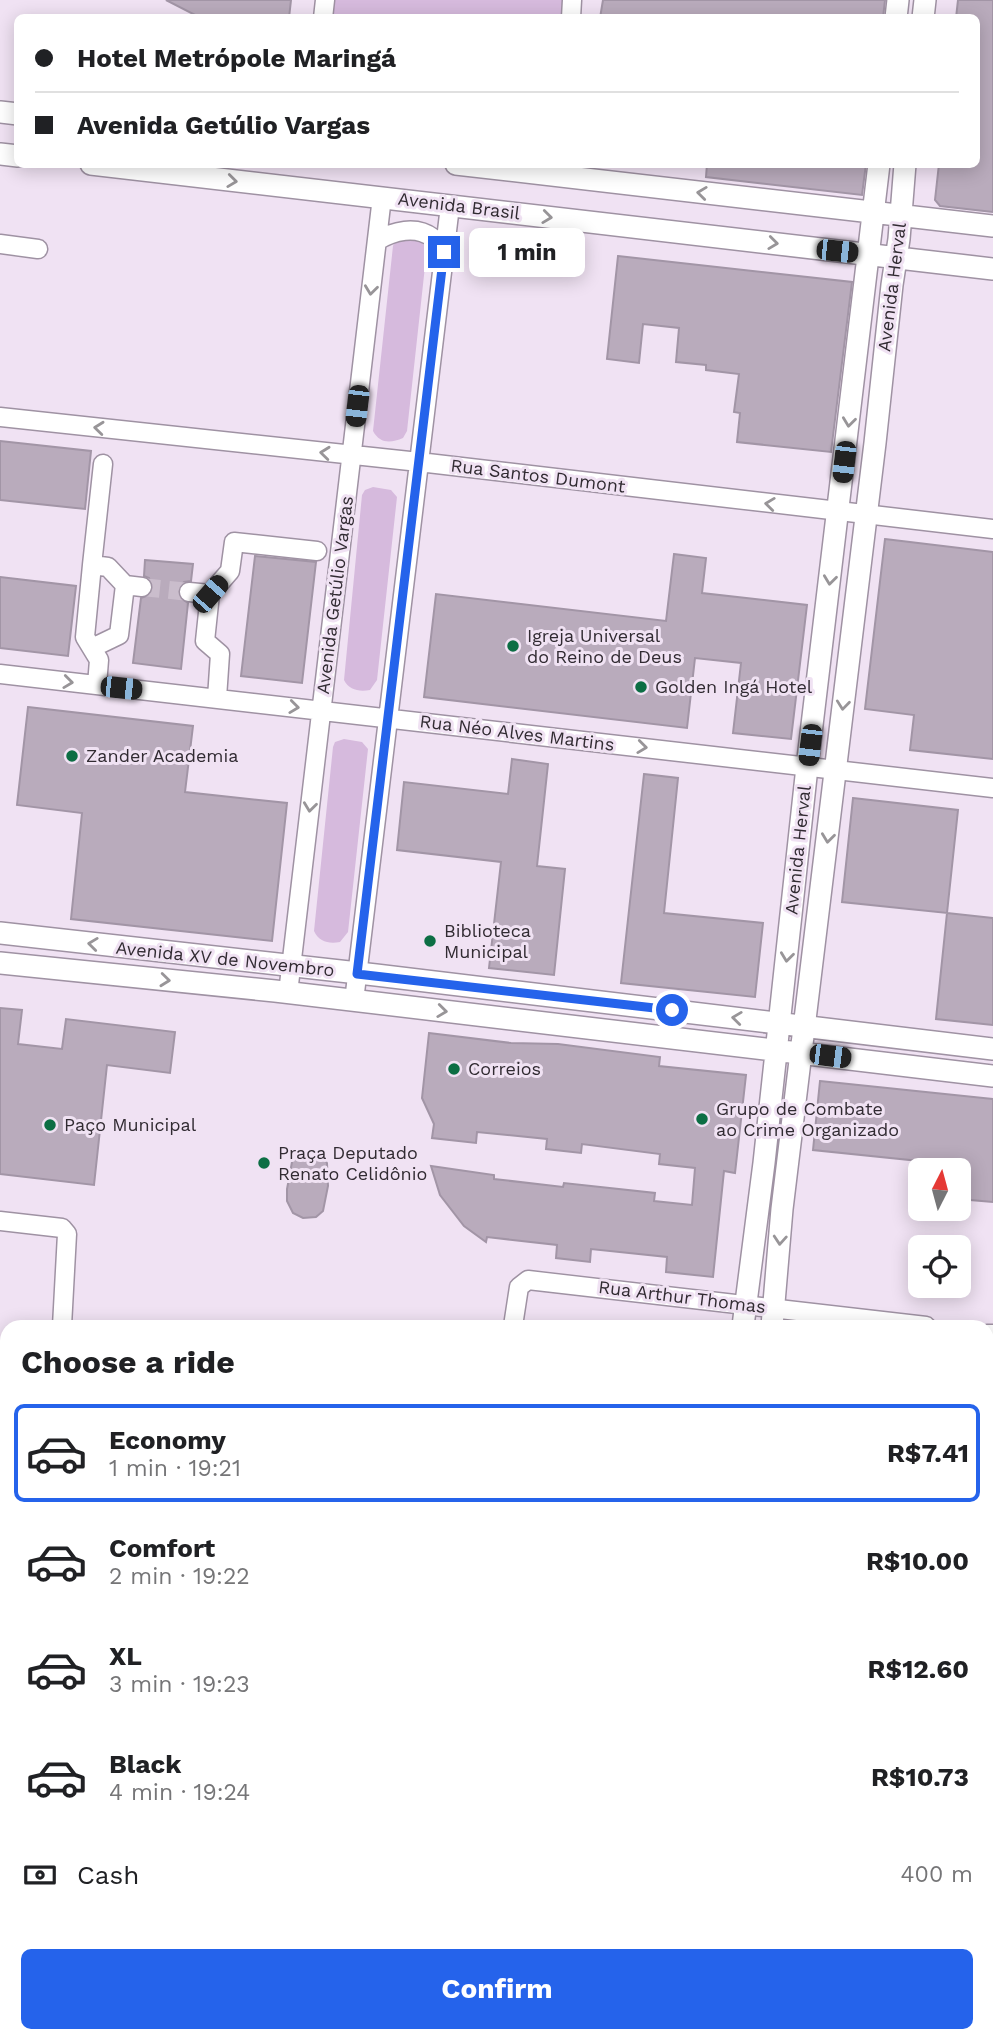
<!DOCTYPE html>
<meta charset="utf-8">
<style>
:root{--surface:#fff;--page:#f2f2f2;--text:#202124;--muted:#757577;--line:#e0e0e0;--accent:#2563eb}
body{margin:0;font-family:"Work Sans",sans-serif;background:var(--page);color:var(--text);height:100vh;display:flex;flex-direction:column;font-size:26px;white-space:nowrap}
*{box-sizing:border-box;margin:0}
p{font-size:23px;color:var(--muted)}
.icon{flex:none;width:38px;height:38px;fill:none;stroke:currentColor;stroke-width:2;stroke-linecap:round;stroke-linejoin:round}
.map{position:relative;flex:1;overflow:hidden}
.drawer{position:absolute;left:0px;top:1320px;width:994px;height:723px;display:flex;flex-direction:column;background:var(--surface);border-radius:21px 21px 0 0;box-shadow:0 4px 18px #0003}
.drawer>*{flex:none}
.guide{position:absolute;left:14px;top:14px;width:966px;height:154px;border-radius:10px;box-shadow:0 4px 18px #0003;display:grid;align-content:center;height:154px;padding:0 21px;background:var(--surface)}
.needle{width:46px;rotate:6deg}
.fabs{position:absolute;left:908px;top:1158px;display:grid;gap:14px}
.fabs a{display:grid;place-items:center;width:63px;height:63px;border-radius:10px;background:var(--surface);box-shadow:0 4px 18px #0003;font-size:35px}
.end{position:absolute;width:32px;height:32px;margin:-16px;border:9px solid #2563eb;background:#fff;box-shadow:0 0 0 4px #fff}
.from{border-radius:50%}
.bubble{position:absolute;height:49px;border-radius:10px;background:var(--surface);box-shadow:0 4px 18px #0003;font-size:23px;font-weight:700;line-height:49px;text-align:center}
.car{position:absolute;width:21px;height:42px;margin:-21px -10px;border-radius:9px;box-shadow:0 0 5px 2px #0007;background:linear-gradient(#222 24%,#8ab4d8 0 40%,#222 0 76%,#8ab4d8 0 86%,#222 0)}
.guide b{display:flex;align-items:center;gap:24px;height:66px;font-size:26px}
.guide b+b{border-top:2px solid var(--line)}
.guide i{width:18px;height:18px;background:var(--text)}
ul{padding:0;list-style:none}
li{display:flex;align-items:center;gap:21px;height:98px;margin:0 14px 10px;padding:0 7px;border:4px solid transparent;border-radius:10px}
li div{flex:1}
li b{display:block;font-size:26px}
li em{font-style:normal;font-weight:700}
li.on{border-color:var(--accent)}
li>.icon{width:63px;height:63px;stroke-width:1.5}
h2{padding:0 21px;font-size:32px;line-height:84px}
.pay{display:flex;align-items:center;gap:18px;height:77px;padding:0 21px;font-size:26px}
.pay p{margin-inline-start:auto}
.primary-button{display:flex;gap:14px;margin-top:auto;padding:14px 21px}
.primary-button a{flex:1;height:80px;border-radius:10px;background:var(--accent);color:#fff;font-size:28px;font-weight:700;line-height:80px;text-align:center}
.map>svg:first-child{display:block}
.green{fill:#d6badd}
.building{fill:#b9abbc;stroke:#a295a6;stroke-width:2}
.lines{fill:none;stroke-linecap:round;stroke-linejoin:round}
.minor-tunnel{stroke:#cabdcc;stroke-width:18;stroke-dasharray:18 9;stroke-linecap:butt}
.minor-casing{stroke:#9f92a3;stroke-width:21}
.major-casing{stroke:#9f92a3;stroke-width:24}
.minor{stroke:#fff;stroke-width:18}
.major{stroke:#fff;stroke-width:21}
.oneway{stroke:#989598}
.route{stroke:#2563eb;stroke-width:9}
.poi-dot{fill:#0c6e44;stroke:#f0e2f3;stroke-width:2.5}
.labels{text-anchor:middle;stroke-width:6;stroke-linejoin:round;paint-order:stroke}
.street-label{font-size:18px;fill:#312b32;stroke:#f0e2f3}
.poi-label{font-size:18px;fill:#312b32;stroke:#f0e2f3;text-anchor:start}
</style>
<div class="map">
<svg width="993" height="2041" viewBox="0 0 993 2041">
<rect width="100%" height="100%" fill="#f0e2f3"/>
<path class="green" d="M325,0h247l-1,17 -248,1z
M404,238l14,1 9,9 -20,183 -4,7c-12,5 -23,6 -30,-7l20,-185 2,-5z
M373,487l18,3 6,7 -20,183 -7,10c-11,2 -21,0 -26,-10l18,-185 3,-5z
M344,739l18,3 6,7 -20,183 -8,10c-11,2 -21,0 -26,-11l19,-184 2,-5z
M0,1521l7,1v460l-7,-5z
M0,2006l7,4v25h47l12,6h-66z
M113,2035h263l-18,6h-223z
M492,2035h228l-96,6h-133z"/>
<path class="building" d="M166,0h125l-2,18 -92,-2z
M603,0h282l-2,18h-283z
M958,0h35v212l-53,-6 -5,-6 4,-36h37v-146h-20z
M707,164h159l-4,31 -156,-18z
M618,256l234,26 -21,170 -94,-10 3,-29 -6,-1 5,-38 -33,-4v-5l-30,-3 3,-34 -36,-4 -4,39 -32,-4z
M0,441l91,10 -6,58 -85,-9z
M885,539l108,13v207l-83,-9 4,-35 -49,-6z
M674,554l32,4 -4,35 105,12 -16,134 -58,-6 8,-70 -46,-5 -8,70 -263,-31 12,-103 230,27z
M255,556l61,6 -14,121 -61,-7z
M145,560l48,4 -2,17 -7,1 -6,8 1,7 9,6 -7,66 -48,-6 8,-65 10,-4 2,-6 -4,-10 -5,-2z
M0,577l76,9 -8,70 -68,-8z
M28,707l165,19 -8,66 102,11 -15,138 -201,-22 11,-106 -65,-8z
M512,759l36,5 -11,102 28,3 -11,106 -65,-7 12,-106 -104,-12 7,-68 104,12z
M644,774l34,4 -14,135 99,10 -8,74 -134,-14z
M853,798l105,12 -11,103 -105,-11z
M947,913l46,5v107l-57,-6z
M0,1008l22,2 -4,34 44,5 4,-30 109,13 -5,41 -63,-8 -13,120 -94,-11z
M429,1033l82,10 47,1 102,13 -1,9 87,9 -11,98 -11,-2 -11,106 -47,-5 1,-15 -76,-8 -1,13 -34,-4 1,-13 -70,-8 -1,5 -22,-16 -24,-31 -9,-29 63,9v4l69,8 1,-4 91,10 -1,8 38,4 3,-37 -36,-4 1,-10 -78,-10 -1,9 -35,-4 1,-10 -70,-7 -1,11 -44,-5 2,-14 -12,-26z
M820,1081l173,18v103l-34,-3v-28h-41l1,-10 -106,-11z
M309,1151l12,4 6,8 1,23 -5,25 -7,6 -13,1 -10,-5 -6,-12v-12l5,-27 7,-9z"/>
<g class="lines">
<path class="minor-tunnel" d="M142,587l47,5"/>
<defs>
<path id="minor" d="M323,18l2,-18
M571,18l1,-18
M377,241c16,-10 39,-16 56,-3 4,3 7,9 11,14
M0,244l38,5
M0,417l419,45 574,67
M92,565l11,-101
M189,592l21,2
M92,648l27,-13 6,-50
M0,674l993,114
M97,685l2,-25 -14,-23 7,-72 16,2 17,18 17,2
M217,698l3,-44 -15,-13 5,-47 20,-23 4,-29 83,9
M288,993l94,-796
M354,1001l96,-795
M0,1221l62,7 5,6 -5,92
M513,1326l6,-39 9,-7 398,46
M987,1334h6
M987,2027l6,-1
M16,2041l2,-6
M491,2041l1,-6
M624,2041l120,-6"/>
<path id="major" d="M896,18l2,-18
M923,18l2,-18
M0,112l18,2
M0,154l18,2
M91,164l902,105
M456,164l537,62
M0,933l376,42 617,74
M0,963l275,28 718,85
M743,1326l21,-163 43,-396 72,-603
M772,1326l10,-117 93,-766 17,-158 7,-46 6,-75
M0,1476l7,1
M0,1521l7,1
M987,1593h6
M987,1636l6,1
M0,1977l7,6
M0,2006l7,4
M54,2035l12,6
M113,2035l22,6
M358,2041l18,-6
M444,2041l11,-6"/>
</defs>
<use href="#minor" class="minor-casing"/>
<use href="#major" class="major-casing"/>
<use href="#minor" class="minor"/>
<use href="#major" class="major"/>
</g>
<defs><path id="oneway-chevron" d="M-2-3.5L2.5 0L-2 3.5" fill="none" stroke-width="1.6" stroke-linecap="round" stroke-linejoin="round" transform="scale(1.75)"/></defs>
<g class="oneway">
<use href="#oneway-chevron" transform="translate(232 181) rotate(7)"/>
<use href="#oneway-chevron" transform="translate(702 193) rotate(-173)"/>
<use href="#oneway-chevron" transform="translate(547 217) rotate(7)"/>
<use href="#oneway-chevron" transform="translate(773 243) rotate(7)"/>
<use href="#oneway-chevron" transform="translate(371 290) rotate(97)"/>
<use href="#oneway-chevron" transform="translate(849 422) rotate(97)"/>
<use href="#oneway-chevron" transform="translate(99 428) rotate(-174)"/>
<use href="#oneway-chevron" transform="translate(325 453) rotate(-174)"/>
<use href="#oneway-chevron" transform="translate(770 504) rotate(-173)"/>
<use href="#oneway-chevron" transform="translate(830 580) rotate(97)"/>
<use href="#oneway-chevron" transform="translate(68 682) rotate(7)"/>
<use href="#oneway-chevron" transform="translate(843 705) rotate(96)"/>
<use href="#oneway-chevron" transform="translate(294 707) rotate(7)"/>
<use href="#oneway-chevron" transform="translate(642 747) rotate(7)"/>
<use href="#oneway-chevron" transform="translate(310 807) rotate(97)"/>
<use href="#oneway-chevron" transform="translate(828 838) rotate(97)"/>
<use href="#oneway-chevron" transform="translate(93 944) rotate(-173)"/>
<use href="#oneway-chevron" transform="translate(787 957) rotate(97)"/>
<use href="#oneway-chevron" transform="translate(165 980) rotate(6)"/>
<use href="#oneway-chevron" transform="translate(442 1011) rotate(7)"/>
<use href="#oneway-chevron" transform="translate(737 1018) rotate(-173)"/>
<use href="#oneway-chevron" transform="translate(780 1240) rotate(94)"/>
</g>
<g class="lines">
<path class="route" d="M444,252l-87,722 315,36"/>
</g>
<g class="poi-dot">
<circle cx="513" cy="646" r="7"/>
<circle cx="641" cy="687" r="7"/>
<circle cx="72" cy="756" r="7"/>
<circle cx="430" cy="941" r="7"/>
<circle cx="454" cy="1069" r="7"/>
<circle cx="702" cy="1119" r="7"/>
<circle cx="50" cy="1125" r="7"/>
<circle cx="264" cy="1163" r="7"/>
</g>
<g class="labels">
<g class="street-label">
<text transform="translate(459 206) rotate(7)" y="6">Avenida Brasil</text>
<text transform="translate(892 287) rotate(-83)" y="6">Avenida Herval</text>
<text transform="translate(538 476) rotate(7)" y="6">Rua Santos Dumont</text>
<text transform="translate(335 595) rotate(-83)" y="6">Avenida Getúlio Vargas</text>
<text transform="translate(517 733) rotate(7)" y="6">Rua Néo Alves Martins</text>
<text transform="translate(798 850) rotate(-84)" y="6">Avenida Herval</text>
<text transform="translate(225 959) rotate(6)" y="6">Avenida XV de Novembro</text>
<text transform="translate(682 1297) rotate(7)" y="6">Rua Arthur Thomas</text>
</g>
<g class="poi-label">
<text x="527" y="642">Igreja Universal<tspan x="527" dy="21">do Reino de Deus</tspan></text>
<text x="655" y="693">Golden Ingá Hotel</text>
<text x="86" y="762">Zander Academia</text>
<text x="444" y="937">Biblioteca<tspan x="444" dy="21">Municipal</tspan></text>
<text x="468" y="1075">Correios</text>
<text x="716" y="1115">Grupo de Combate<tspan x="716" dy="21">ao Crime Organizado</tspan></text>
<text x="64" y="1131">Paço Municipal</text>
<text x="278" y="1159">Praça Deputado<tspan x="278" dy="21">Renato Celidônio</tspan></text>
</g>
</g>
</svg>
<div class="fabs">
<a><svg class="needle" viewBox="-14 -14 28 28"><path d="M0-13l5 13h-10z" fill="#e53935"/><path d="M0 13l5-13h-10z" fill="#757577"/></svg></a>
<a><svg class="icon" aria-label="locate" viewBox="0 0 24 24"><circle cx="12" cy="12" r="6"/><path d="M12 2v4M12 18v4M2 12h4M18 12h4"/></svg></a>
</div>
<i class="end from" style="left:672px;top:1010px"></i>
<i class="end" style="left:444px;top:252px"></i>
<div class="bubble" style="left:469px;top:228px;width:116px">1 min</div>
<i class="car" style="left:837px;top:251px;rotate:96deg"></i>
<i class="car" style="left:357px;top:406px;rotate:187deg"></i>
<i class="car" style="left:844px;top:462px;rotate:187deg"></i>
<i class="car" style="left:210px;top:594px;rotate:41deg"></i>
<i class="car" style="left:121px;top:688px;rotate:96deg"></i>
<i class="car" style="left:810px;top:745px;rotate:187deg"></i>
<i class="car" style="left:830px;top:1056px;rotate:97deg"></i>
<div class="guide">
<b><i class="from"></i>Hotel Metrópole Maringá</b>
<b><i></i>Avenida Getúlio Vargas</b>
</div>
<section class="drawer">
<h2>Choose a ride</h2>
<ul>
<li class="on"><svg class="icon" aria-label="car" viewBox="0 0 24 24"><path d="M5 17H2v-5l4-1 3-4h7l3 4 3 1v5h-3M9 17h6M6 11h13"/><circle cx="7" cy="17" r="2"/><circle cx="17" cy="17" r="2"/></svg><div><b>Economy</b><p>1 min · 19:21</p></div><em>R$7.41</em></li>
<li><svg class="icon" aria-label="car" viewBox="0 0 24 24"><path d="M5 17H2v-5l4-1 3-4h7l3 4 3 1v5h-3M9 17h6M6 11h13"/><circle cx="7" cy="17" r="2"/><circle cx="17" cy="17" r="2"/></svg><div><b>Comfort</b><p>2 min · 19:22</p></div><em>R$10.00</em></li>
<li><svg class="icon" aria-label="car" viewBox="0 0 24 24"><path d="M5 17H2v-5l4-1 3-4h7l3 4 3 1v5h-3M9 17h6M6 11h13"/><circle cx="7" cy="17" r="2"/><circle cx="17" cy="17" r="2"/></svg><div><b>XL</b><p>3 min · 19:23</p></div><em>R$12.60</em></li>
<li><svg class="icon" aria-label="car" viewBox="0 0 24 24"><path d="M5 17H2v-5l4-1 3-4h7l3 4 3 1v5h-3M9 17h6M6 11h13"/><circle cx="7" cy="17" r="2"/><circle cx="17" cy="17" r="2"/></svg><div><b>Black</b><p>4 min · 19:24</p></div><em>R$10.73</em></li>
</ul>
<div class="pay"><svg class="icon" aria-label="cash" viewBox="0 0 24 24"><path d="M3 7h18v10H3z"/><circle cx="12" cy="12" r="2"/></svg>Cash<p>400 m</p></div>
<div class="primary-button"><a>Confirm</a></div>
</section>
</div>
